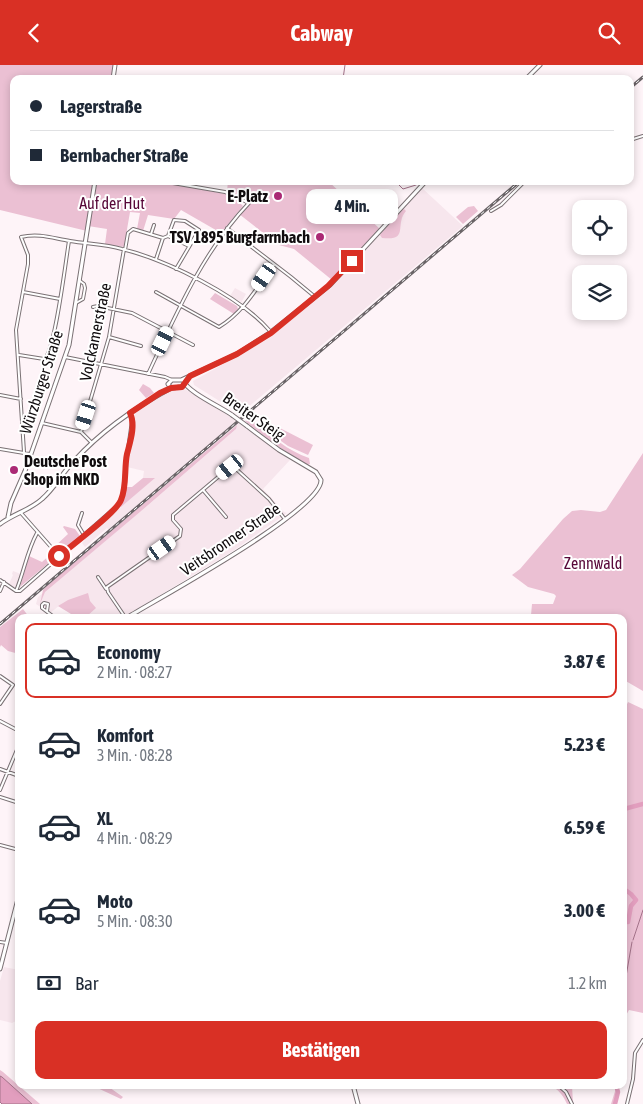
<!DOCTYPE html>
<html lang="de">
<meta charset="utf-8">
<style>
:root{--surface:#fff;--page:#f6f6f7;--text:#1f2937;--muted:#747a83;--line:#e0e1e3;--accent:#d93025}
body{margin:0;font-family:"Asap Condensed",sans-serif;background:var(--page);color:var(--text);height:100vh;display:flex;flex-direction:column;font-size:19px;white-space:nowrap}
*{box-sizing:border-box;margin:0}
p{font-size:16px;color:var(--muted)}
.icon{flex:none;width:28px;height:28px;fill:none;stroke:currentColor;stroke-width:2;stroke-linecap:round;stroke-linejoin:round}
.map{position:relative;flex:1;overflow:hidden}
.side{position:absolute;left:15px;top:549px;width:612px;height:475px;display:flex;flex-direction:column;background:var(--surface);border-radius:10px;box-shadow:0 2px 8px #0003}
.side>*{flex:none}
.top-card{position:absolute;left:10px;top:10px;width:624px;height:110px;border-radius:10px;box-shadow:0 2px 8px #0003;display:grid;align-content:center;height:110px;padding:0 20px;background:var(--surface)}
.buttons{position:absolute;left:572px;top:135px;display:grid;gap:10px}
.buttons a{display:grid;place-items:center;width:55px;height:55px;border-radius:10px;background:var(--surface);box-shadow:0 2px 8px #0003;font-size:25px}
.end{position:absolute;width:22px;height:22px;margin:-11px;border:6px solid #d93025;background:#fff;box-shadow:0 0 0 2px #fff}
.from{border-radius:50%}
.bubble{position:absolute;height:35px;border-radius:10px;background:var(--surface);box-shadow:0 2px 8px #0003;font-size:16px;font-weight:700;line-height:35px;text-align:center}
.car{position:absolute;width:15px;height:30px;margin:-15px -8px;border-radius:6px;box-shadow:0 0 4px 1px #0007;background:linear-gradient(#fff 24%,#345 0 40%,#fff 0 76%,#345 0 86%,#fff 0)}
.top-card b{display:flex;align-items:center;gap:18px;height:48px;font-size:19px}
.top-card b+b{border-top:1px solid var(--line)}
.top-card i{width:12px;height:12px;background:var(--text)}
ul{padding:9px 0 0;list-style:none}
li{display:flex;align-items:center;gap:15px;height:75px;margin:0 10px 8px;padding:0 10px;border:2px solid transparent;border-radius:10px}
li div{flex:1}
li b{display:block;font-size:19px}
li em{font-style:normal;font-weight:700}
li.active{border-color:var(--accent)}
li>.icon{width:45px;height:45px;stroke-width:1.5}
.pay{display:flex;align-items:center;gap:12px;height:55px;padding:0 20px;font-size:19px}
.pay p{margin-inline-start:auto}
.primary-button{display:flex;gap:10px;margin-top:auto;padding:10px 20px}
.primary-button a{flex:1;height:58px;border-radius:10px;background:var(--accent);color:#fff;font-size:20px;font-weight:700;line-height:58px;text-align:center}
header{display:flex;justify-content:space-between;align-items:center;height:65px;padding:0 20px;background:var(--accent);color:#fff;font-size:22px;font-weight:700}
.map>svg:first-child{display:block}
.built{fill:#f7e6ed}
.green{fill:#ebc0d3}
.water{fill:#e29ebe;stroke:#a37289}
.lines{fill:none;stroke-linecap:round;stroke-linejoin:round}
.stream{stroke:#a37289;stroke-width:1}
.river{stroke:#e29ebe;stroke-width:4.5}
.street-casing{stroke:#7a7174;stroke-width:4}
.secondary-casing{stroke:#7a7174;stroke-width:5}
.street{stroke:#fff;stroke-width:2}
.secondary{stroke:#fff;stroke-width:3}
.rail-casing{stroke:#6a6467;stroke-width:3}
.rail{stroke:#fff;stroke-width:1;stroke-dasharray:4;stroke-linecap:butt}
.secondary-bridge-casing{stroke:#7a7174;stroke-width:5;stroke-linecap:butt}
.secondary-bridge{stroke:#fff;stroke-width:3}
.route{stroke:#d93025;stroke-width:6}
.poi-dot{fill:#ab2975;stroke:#fff;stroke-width:2}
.labels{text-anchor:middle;stroke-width:4;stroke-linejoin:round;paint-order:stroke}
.poi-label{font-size:16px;font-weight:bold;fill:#100c0e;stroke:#fff;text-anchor:end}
.park-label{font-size:16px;fill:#570738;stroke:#fff}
.street-label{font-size:16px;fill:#100c0e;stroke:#fff}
</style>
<header><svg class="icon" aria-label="back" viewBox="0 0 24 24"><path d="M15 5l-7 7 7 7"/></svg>Cabway<svg class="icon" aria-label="search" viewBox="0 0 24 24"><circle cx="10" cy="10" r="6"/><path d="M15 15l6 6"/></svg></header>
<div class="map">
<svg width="643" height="1039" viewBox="0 0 643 1039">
<rect width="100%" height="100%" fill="#fef4f8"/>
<path class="built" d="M422,123l41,38 -223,188 -46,-29 -1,-4 75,-42 66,-55z
M235,223l11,6 -4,7 1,2 -13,-7z
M183,323l33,19 74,53 -27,29 21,23 3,1 -54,38 -109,66h-48l-17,-11 -9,7 -14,-9 2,-7 102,-85 96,-83v-4l-126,107 -3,-4 -22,19 -3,-4 3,-3 -2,-2 36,-33 2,2 33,-29h-11l1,-7 -17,-4 7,-41 1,-13 36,-24z
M13,506l8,3 -5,14 -7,-4 4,-9 -1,-1z
M4,902l15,3v40l-3,11 -4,2 -12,-3v-39z"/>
<path class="green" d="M0,0h114l-3,14h-97v102h144l67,13 12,6 6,6 -22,27 -40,-23 -7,9 -26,-4 -5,16 -6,-2 3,-16 -10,-1 -6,35 -19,-3 2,-15 -19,-3 -1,5 -87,-21z
M228,116h100l52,48 -48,51 -38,-31 -15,-4 -40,-31 8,-9 -8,-7 -12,-7z
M474,141l4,5 -15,13 -7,-7 12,-10z
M404,144l2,2c-12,14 4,30 -24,27l-2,-3 2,-3 20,-22z
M215,228l22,13 1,3 -4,5 -24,-15z
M143,319l7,4 4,5 -8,5 -7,-8z
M250,353c19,16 36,32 59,40l1,6 -3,1 -34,-22 -28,-22z
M237,360l-1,4 -96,83 -95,80 -5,12 3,-14 4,-5z
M276,361l37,19 -5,10 -20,-9 -18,-13z
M643,388v238l-19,-11 1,-22 -1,-1v-40h-66l-27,-2 1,-11h21l3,-8 -2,-2 -26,-7 -16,-12 8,-6 43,-50 9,-8 9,-1 19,2 6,-2z
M143,413h12l-34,29 -2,-2 4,-6 3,-12h6z
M64,461l11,3 5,7 -21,18 -6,-6 15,-14 -5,-7z
M53,487l4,4 -37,31 9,-31 13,6z
M88,528l2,8 6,7 -10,9h-10l-18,-11 10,-6z
M23,544l6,8h-10v37l-11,-3 -7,-6 -1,2v-20z
M628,637l15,7v304l-14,-3 -5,9v-308z
M0,1005l3,2 37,32h-8l-32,-28z
M91,1020h15l17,12 -2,2z
M515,1020h57l1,19h-6c-12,-27 -28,-17 -52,-19z
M614,1020h5v10l-3,9h-5l5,-16z"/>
<path class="water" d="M0,1011l2,1 30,27h-30l-2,-2z"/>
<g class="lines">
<path class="stream" d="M343,14l2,-14
M395,116l8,8 13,-4
M633,875l10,-30
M624,923l8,-46"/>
<path class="river" d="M624,744l19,-5
M624,824l7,5 5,6 -5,6 -3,16h-4
M615,1039l3,-12 -2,-7"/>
<defs>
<path id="street" d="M630,75l13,-4
M491,146l10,-6 24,-24
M227,163l64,49 23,19
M151,169l3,-9
M168,171l6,-16 11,1 14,9 -23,39
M125,185l3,-17 5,-4 30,9 5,-2 21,10
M156,194l7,-21
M23,227l37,7
M156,227l63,35c25,-15 39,-41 55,-63
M76,238l7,-4 2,-11 -1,-4 -4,-3
M93,242l5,-1 34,7 61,32
M109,272l32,9
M19,290l25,4c11,-6 22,-101 25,-118
M65,292l100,20 7,3
M148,309c28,-60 55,-123 101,-171l-24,-11 -64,-11
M0,330l21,4
M42,358l39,9
M92,378l-11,-11 28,-95 15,-88
M0,384l30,5
M24,387l-8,-122 12,-66v-9l-7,-18c18,-4 31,1 49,4 17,3 35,3 52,8 45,11 118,47 148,82
M203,425l23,27
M21,448l38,43
M82,448l-4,12 6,10
M98,512l8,12
M0,515l16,11h4l98,-86 6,-13 1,-22 7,-49 -2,-8
M0,526l4,-9
M16,526c8,-19 11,-40 21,-58
M47,546l1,-7 -4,-1 -2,2v3l12,9
M125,552l-17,-25 -1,-5 73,-51 1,-7 -8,-9v-5l57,-48 5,1 34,31 15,19
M0,611l13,9 -13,19
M0,656l19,10
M0,704l19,7
M0,725l19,-45
M0,732l19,6
M0,780l19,5
M0,877l7,1
M558,1020l8,7 6,12
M627,1039l6,-25 2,-26 8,-13"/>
<path id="secondary" d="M113,14l2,-14
M526,14l14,-14
M181,315l56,-26 34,-22 59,-47 96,-104
M184,319l-2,3 -11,1 -3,-4 4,-4h11c4,12 38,27 49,35
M8,452l3,-14 14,-32 44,-126 26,-164
M0,459c13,-10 30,-14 42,-25 13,-11 20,-26 32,-38 27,-30 62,-54 97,-73
M128,552c29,-18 194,-107 193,-137l-5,-8 -37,-22 -32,-24
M0,904l19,-74
M353,1020l5,19"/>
</defs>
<use href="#street" class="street-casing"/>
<use href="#secondary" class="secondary-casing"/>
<use href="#street" class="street"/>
<use href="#secondary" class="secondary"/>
<defs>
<path id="rail" d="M630,23l13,-11
M0,559l520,-443"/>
</defs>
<use href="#rail" class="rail-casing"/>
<use href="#rail" class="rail"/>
<defs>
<path id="secondary-bridge" d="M232,350l15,11"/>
</defs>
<use href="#secondary-bridge" class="secondary-bridge-casing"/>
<use href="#secondary-bridge" class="secondary-bridge"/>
</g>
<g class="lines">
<path class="route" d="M59,491c13,-11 57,-43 62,-56 6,-14 3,-32 6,-46 3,-12 9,-29 3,-41l30,-20 11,-5 11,-1 8,-11 47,-22 34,-21 57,-47 24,-25"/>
</g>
<g class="poi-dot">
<circle cx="278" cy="131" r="5"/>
<circle cx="320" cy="172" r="5"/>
<circle cx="14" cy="405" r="5"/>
</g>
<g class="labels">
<g class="poi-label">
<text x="268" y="137">E-Platz</text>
<text x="310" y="178">TSV 1895 Burgfarrnbach</text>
<text x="24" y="402" text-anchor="start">Deutsche Post<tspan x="24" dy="18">Shop im NKD</tspan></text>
</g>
<g class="park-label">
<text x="112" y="144">Auf der Hut</text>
<text x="593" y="504">Zennwald</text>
</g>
<g class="street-label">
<text transform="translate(95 267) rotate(-78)" y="6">Volckamerstraße</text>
<text transform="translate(41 317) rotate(-72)" y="6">Würzburger Straße</text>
<text transform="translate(254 351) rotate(35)" y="6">Breiter Steig</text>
<text transform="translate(230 474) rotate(-34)" y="6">Veitsbronner Straße</text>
</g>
</g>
</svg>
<div class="buttons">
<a><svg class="icon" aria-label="locate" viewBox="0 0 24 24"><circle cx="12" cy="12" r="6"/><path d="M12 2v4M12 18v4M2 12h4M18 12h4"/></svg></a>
<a><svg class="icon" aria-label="layers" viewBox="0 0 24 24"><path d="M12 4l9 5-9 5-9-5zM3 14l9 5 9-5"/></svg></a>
</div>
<i class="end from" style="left:59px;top:491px"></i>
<i class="end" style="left:352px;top:196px"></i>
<div class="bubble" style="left:306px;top:124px;width:92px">4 Min.</div>
<i class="car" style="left:264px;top:212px;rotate:215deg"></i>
<i class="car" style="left:163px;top:276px;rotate:26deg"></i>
<i class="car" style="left:86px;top:350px;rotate:198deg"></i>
<i class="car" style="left:230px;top:402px;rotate:231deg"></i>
<i class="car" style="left:162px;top:483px;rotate:55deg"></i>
<div class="top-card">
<b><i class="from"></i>Lagerstraße</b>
<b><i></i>Bernbacher Straße</b>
</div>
<section class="side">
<ul>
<li class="active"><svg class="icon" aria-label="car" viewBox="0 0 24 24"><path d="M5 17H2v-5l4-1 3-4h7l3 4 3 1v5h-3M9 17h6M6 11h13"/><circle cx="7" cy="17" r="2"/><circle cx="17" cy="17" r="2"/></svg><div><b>Economy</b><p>2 Min. · 08:27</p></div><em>3.87 €</em></li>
<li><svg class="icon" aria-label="car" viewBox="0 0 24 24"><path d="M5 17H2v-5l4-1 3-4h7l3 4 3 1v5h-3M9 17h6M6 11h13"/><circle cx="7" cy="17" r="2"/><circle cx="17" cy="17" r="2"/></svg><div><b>Komfort</b><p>3 Min. · 08:28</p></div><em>5.23 €</em></li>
<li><svg class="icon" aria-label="car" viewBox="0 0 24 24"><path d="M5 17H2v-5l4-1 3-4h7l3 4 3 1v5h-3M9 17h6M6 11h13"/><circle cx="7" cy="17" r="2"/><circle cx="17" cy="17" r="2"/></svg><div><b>XL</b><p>4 Min. · 08:29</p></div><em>6.59 €</em></li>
<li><svg class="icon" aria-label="car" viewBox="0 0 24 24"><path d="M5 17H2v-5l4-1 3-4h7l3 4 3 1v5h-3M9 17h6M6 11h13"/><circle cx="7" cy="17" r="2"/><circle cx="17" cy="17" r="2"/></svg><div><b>Moto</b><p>5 Min. · 08:30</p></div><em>3.00 €</em></li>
</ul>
<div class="pay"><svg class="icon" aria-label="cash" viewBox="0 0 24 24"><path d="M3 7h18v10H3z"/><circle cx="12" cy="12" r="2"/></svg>Bar<p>1.2 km</p></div>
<div class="primary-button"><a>Bestätigen</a></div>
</section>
</div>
